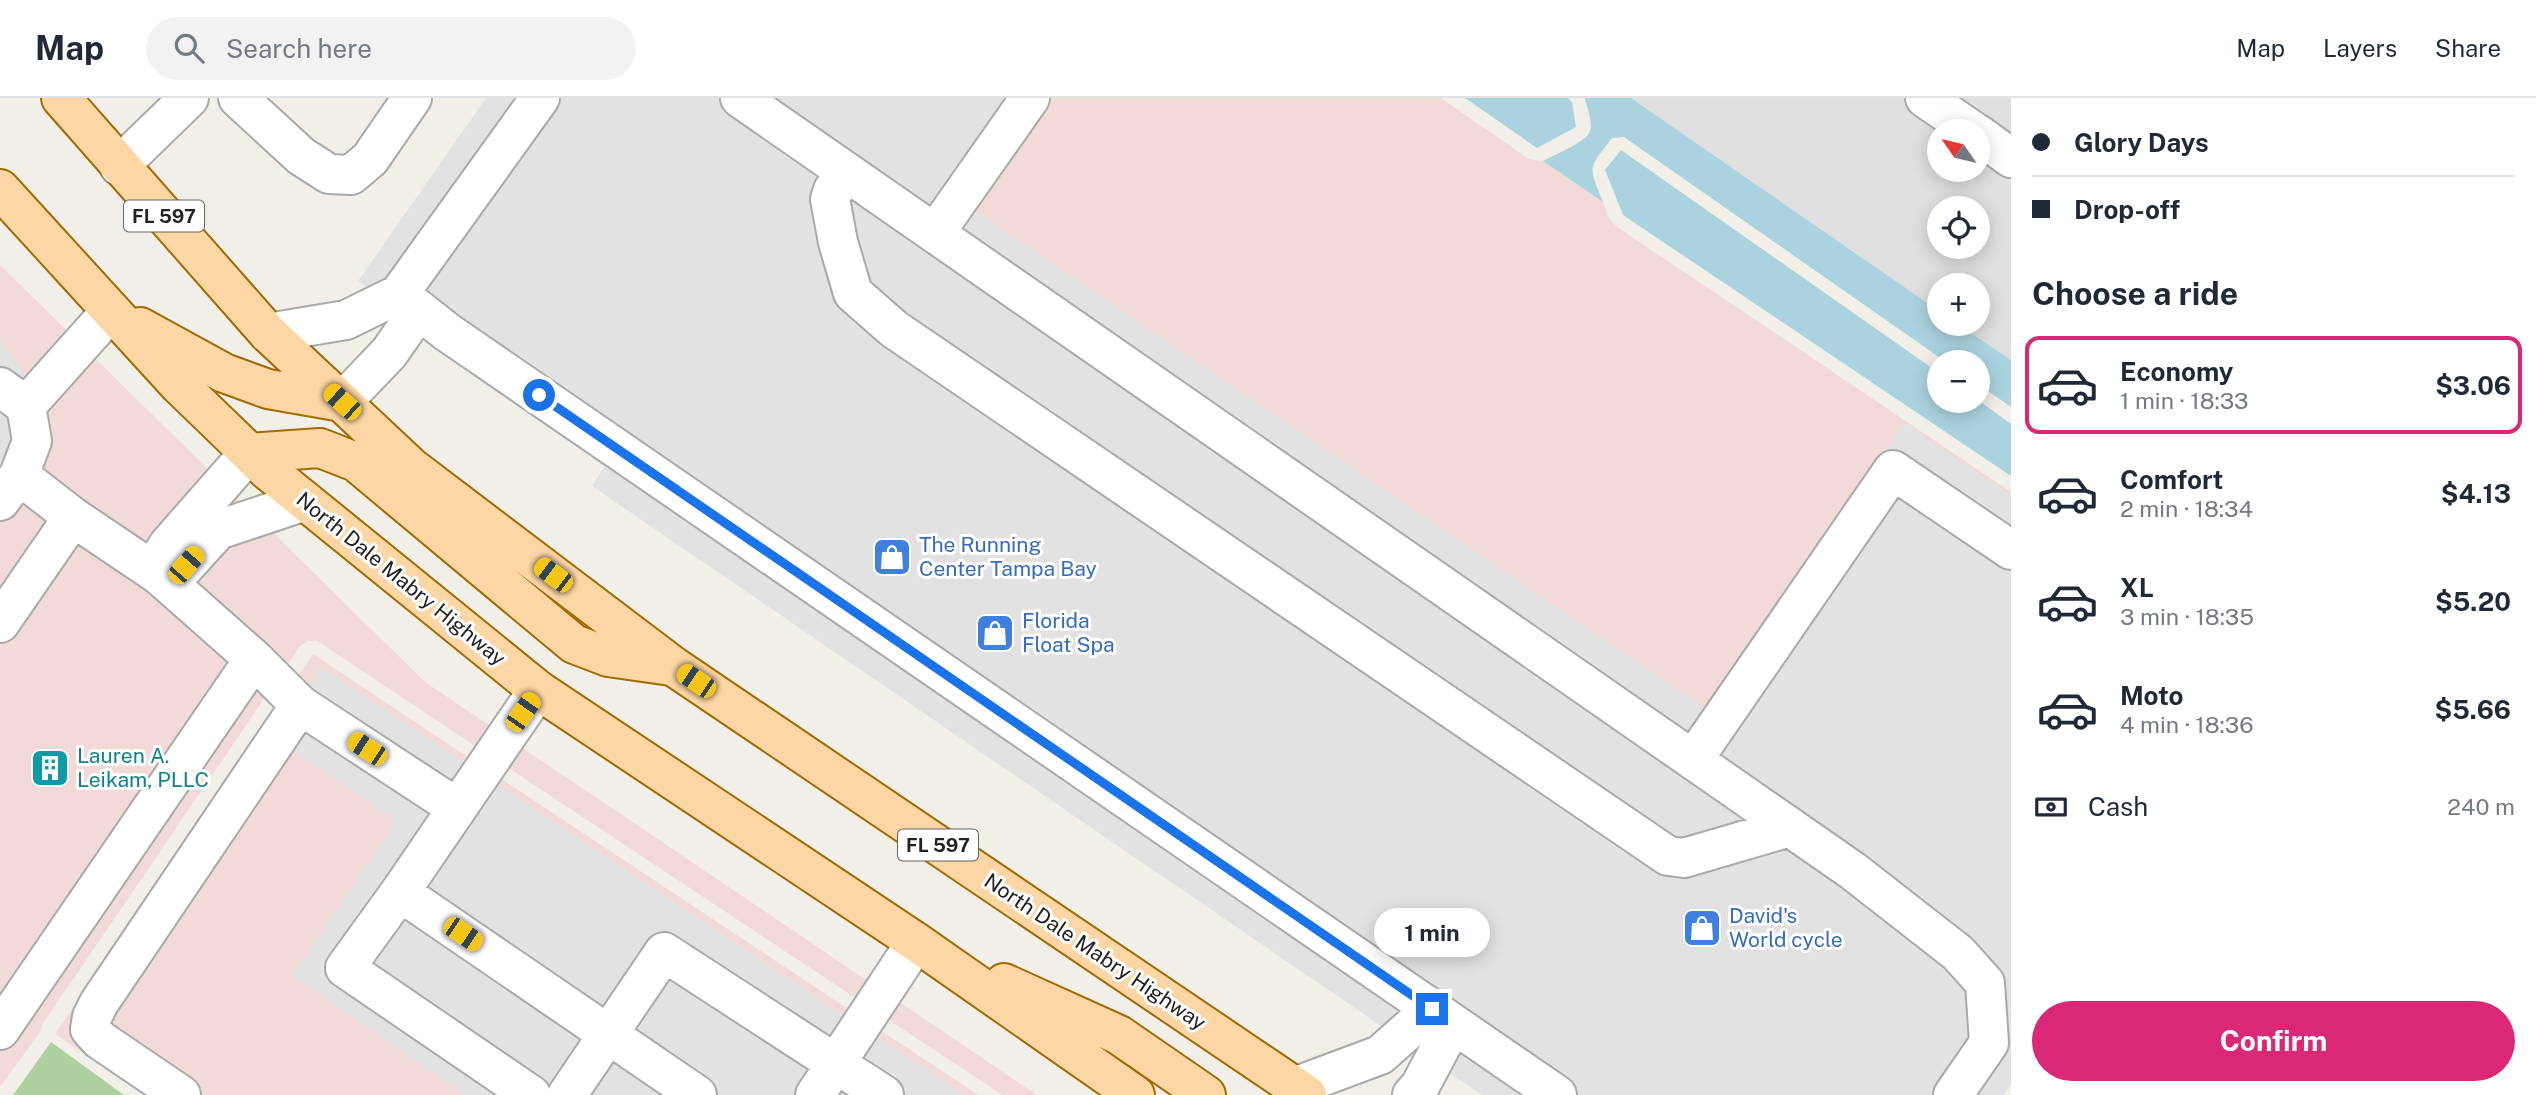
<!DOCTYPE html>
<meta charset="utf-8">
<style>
:root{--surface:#fff;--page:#f2f2f3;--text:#1f2937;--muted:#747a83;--line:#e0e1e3;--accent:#db2777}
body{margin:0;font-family:"Public Sans",sans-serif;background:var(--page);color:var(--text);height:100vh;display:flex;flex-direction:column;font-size:26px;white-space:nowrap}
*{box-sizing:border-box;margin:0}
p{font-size:23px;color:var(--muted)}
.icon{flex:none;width:38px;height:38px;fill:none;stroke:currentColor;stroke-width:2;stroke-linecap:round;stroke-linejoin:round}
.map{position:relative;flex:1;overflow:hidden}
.panel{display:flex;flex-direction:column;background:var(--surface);width:525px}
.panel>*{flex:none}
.hud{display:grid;align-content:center;height:154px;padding:0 21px;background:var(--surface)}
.needle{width:46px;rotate:304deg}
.tools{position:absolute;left:1927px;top:21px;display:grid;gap:14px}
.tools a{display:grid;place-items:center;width:63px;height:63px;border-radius:50%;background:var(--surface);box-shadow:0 4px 18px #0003;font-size:35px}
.end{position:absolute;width:32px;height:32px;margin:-16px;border:9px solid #1a73e8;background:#fff;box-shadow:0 0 0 4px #fff}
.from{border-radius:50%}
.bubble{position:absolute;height:49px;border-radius:24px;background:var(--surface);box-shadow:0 4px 18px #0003;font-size:23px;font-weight:700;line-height:49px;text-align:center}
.car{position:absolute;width:21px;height:42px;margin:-21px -10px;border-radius:9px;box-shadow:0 0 5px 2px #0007;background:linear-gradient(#f5c518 24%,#345 0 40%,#f5c518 0 76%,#345 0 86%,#f5c518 0)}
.hud b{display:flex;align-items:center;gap:24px;height:66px;font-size:26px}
.hud b+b{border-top:2px solid var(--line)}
.hud i{width:18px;height:18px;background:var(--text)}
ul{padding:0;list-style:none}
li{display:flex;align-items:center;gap:21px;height:98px;margin:0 14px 10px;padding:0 7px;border:4px solid transparent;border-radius:14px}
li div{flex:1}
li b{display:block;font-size:26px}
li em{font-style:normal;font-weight:700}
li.current{border-color:var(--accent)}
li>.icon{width:63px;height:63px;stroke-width:1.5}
h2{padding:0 21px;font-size:32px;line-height:84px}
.pay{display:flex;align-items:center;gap:18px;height:77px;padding:0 21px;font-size:26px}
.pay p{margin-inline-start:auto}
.action{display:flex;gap:14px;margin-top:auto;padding:14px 21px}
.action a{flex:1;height:80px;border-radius:42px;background:var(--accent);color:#fff;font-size:28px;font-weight:700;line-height:80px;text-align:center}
header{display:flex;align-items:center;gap:42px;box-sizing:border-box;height:98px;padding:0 35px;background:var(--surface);border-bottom:2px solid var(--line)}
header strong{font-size:33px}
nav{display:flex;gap:38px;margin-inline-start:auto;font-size:24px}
.search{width:490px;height:63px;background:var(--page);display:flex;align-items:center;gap:18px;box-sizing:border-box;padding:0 24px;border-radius:38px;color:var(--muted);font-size:26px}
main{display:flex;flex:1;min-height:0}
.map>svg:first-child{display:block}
.residential{fill:#e0dfdf;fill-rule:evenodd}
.commercial{fill:#f2dad9}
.forest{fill:#add19e}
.parking{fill:#e2e2e2}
.water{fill:#aad3df}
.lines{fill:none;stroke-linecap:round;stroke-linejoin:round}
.minor-casing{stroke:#a9a9a9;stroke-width:42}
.major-casing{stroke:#a06b00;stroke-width:42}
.minor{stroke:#fff;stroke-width:38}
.major{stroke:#fcd6a4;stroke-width:38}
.route{stroke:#1a73e8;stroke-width:9}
.labels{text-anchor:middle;stroke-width:6;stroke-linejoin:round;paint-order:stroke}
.shield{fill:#fff;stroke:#646464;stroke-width:2}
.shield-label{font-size:19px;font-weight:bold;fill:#222}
.shop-label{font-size:21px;fill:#366cbe;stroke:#fff;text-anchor:start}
.street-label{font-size:21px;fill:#222;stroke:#fff}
.culture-label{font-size:21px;fill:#0d838f;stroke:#fff;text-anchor:start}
</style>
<header>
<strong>Map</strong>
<div class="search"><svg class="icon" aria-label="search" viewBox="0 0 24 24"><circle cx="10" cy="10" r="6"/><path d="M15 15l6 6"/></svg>Search here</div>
<nav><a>Map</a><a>Layers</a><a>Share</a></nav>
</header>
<main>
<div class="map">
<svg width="2011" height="997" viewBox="0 0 2011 997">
<rect width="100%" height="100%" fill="#f2efe9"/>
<path class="residential" d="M1631,0h380v262l-53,-36h20v-39h-39v26zM1939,33h39v39h-39zM1939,110h39v39h-39z"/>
<path class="commercial" d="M728,0h713l88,61 14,2 60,41 6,16 7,8 395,266v446z
M0,167l425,417 612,413h-35l-685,-454h-9l-8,5 -258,379 -2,7 -40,55z
M313,556l665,441h-832l-91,-61z"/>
<path class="forest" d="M51,944l73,53h-111z"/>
<path class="parking" d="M486,0h565l-77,112 732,499 198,-287 107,73v589l-8,11h-521l-890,-609 13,-20 -247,-185z
M0,242l49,66 -49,69z
M319,568l568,378 78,51h-500l-173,-120 104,-154 -108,-74z"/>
<path class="water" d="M1465,0h103l4,4 4,25 -39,21z
M1585,0h46l308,213v13h19l53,36v47l-33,-23v-22h-32l-322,-225 -12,1c-24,31 -24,27 -9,64l-60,-41c11,-6 44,-19 47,-30 3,-9 -3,-24 -5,-33z
M1621,52l318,223v28l39,-1 33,24v52l-388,-261 -18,-45z"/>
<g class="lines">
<defs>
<path id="minor" d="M238,0l63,58 28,18 22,1 19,-16 42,-61
M740,0l1113,773 105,82 27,30 4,60 -36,52
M1925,0l48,33
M1978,36l33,24
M119,68l70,-68
M849,76l-16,16 -3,9 8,43 15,51 41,36 774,527 16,2 106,-31
M935,135l95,-135
M399,196l48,38 1110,763
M268,235l78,-13 53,-26 141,-196
M0,289l26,19 85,-95
M342,304l47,-49 30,-43
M249,355l-80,91c-7,10 -13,19 -10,31l8,2 11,-3 40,-44 87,-29
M19,377l13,-34 -6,-35
M0,403l19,-26 54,42
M0,525l73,-106 86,58 95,84
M1693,662l200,-290 118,80
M400,794l138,-202
M0,932l254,-371 46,46 157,103
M1294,989l86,-32 52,-46
M181,997l-81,-55 -10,-11 2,-12 7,-14 201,-298
M531,997l-186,-127 55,-76 297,203
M567,997l97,-143 220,143
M815,997l101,-153
M1412,997l8,-9 33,-62"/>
<path id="major" d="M61,0l207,235 144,135 261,198 634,429
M0,91l179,196 88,85 271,220 378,252 219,153
M140,229l84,46 44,16 74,13
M249,355l71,-5 36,14 218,182 34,13 63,9
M1004,885l115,52 87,60"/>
</defs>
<use href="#minor" class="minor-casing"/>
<use href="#major" class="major-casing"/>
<use href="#minor" class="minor"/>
<use href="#major" class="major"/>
</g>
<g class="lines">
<path class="route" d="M539,297l893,614"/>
</g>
<defs>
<symbol id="shop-square" viewBox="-11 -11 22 22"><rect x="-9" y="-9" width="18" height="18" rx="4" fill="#3f7fe0" stroke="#fff"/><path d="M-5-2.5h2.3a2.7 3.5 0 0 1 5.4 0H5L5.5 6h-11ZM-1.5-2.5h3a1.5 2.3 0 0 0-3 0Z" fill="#fff"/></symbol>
<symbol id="building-square" viewBox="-11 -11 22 22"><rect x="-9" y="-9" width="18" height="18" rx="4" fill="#0f9aa8" stroke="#fff"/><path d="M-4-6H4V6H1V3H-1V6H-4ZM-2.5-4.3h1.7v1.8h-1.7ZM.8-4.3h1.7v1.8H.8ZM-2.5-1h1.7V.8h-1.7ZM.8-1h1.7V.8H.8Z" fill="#fff"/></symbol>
</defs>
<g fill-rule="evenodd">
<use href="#shop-square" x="870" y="437" width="44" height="44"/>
<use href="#shop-square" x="973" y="513" width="44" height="44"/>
<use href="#building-square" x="28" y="648" width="44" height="44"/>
<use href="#shop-square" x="1680" y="808" width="44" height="44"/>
</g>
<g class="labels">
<g class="shield">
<rect x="124" y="102.5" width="80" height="31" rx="5"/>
<rect x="898" y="731.5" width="80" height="31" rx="5"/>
</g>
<g class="shield-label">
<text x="164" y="125">FL 597</text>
<text x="938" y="754">FL 597</text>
</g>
<g class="shop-label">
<text x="919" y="454">The Running<tspan x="919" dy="24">Center Tampa Bay</tspan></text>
<text x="1022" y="530">Florida<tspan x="1022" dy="24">Float Spa</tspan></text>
<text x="1729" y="825">David's<tspan x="1729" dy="24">World cycle</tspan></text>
</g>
<g class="street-label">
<text transform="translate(401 481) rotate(39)" y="7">North Dale Mabry Highway</text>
<text transform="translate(1095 854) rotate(34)" y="7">North Dale Mabry Highway</text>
</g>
<g class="culture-label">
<text x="77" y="665">Lauren A.<tspan x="77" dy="24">Leikam, PLLC</tspan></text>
</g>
</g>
</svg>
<div class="tools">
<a><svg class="needle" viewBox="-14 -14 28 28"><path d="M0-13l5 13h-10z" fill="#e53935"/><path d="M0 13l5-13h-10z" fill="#747a83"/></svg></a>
<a><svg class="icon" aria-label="locate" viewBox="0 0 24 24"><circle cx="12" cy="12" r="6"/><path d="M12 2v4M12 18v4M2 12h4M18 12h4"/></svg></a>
<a>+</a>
<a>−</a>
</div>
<i class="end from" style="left:539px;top:297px"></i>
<i class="end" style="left:1432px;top:911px"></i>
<div class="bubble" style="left:1374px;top:810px;width:116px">1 min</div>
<i class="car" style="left:342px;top:304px;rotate:312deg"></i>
<i class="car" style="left:186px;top:467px;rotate:41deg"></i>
<i class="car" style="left:553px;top:477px;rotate:307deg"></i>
<i class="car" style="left:696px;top:583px;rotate:304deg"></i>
<i class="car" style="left:523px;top:614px;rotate:35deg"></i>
<i class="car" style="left:367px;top:651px;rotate:303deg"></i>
<i class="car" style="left:463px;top:836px;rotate:124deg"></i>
</div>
<section class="panel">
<div class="hud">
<b><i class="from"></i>Glory Days</b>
<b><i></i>Drop-off</b>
</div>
<h2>Choose a ride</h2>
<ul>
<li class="current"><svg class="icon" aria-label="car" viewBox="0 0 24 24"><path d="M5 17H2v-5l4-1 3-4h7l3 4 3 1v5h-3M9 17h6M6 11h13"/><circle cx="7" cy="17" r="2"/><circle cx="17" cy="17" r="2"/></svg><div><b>Economy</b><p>1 min · 18:33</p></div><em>$3.06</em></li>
<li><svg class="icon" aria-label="car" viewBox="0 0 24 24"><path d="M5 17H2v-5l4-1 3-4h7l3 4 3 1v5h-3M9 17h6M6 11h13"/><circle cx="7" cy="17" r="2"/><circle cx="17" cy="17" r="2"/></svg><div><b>Comfort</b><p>2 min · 18:34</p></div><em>$4.13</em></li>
<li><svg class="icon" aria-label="car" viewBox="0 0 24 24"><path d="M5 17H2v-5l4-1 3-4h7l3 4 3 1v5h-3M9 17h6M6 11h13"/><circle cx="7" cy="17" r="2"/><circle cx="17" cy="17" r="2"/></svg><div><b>XL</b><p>3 min · 18:35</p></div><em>$5.20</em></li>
<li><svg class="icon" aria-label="car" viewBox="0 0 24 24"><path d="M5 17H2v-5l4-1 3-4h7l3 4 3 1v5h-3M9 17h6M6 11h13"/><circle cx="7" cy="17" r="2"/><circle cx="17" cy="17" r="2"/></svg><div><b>Moto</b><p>4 min · 18:36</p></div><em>$5.66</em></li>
</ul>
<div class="pay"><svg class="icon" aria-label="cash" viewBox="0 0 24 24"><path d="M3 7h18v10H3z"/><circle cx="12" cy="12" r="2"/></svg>Cash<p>240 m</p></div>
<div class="action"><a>Confirm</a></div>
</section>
</main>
